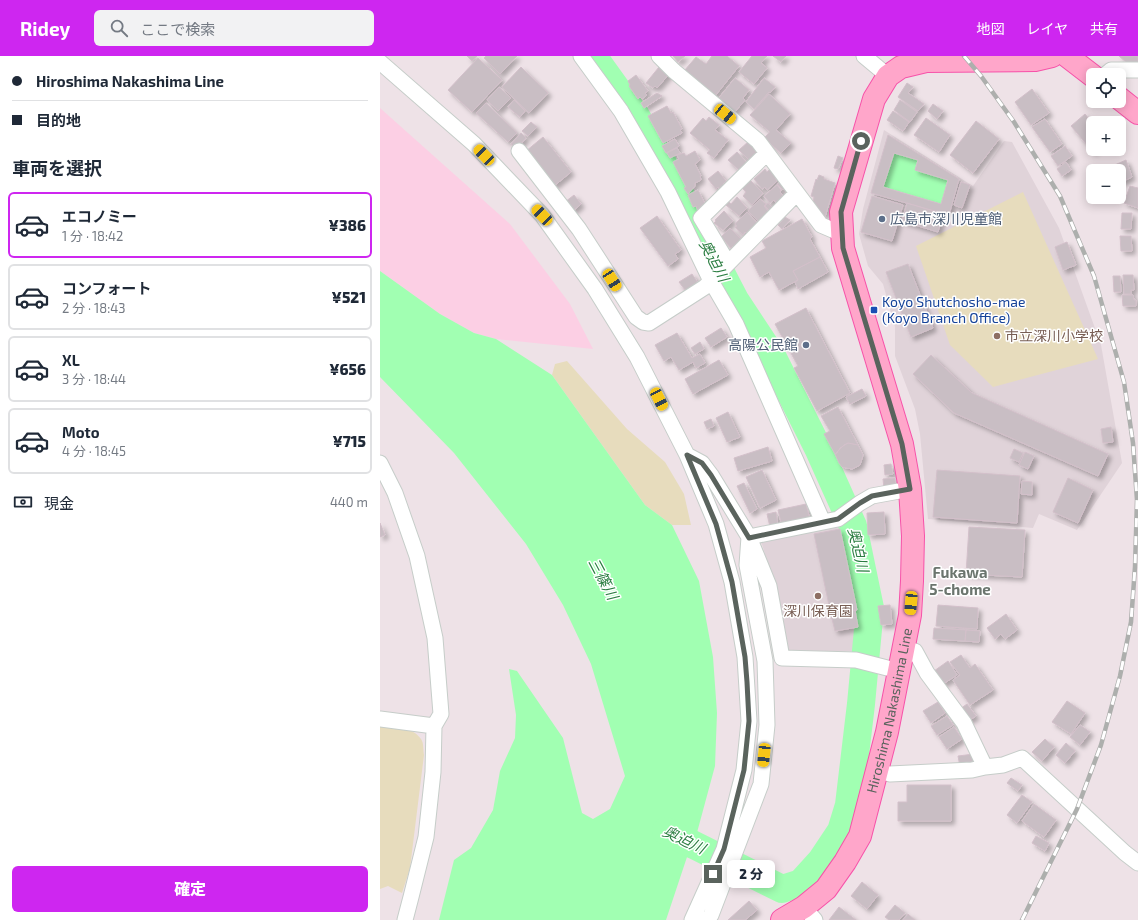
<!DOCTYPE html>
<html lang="ja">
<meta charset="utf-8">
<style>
:root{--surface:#fff;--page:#f2f2f3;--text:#1f2937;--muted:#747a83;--line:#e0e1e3;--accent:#ce26f0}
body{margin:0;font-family:"Exo 2","Noto Sans JP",sans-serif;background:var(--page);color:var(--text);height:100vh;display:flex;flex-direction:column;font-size:15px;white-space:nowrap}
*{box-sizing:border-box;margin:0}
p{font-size:13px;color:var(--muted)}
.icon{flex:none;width:22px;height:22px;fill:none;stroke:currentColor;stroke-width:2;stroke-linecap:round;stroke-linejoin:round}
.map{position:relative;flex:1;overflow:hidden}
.sheet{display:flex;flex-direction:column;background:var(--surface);width:380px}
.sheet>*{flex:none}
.top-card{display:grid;align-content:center;height:88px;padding:0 12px;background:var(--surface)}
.tools{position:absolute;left:706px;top:12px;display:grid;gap:8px}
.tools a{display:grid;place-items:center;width:40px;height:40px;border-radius:6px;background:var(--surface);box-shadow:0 2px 10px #0003;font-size:20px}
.end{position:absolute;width:18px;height:18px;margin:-9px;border:5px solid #5a635d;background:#fff;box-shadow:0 0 0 2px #fff}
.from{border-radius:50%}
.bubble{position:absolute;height:28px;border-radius:6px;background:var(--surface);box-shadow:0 2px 10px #0003;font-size:13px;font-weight:800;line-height:28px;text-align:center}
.car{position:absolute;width:12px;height:24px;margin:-12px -6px;border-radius:5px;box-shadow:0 0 3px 1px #0007;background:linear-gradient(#f5c518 24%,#345 0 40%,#f5c518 0 76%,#345 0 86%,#f5c518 0)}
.top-card b{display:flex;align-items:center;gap:14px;height:38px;font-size:15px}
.top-card b+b{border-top:1px solid var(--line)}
.top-card i{width:10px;height:10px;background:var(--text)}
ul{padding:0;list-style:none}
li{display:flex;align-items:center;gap:12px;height:66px;margin:0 8px 6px;padding:0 4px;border:2px solid var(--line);border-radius:6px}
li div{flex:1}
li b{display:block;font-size:15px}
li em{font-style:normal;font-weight:800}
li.on{border-color:var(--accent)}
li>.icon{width:36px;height:36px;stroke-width:1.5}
h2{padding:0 12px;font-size:18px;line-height:48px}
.pay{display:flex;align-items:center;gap:10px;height:44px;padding:0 12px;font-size:15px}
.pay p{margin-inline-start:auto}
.cta{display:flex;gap:8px;margin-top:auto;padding:8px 12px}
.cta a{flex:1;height:46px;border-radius:6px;background:var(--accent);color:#fff;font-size:16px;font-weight:800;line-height:46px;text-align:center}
header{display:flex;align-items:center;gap:24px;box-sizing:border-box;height:56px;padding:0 20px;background:var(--accent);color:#fff}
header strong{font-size:19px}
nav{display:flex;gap:22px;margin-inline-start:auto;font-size:14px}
.search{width:280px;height:36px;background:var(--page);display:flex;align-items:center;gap:10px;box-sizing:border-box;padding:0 14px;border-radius:6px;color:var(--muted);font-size:15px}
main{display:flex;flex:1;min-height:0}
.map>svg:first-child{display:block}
.education{fill:#e0d3d9}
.green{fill:#e7dcbd}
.sand{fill:#fccfe4}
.water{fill:#a1ffb2}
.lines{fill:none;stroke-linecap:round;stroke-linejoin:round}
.river{stroke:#a1ffb2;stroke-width:28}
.building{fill:#c9bec4;stroke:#d3c0ca;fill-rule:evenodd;filter:url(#shadow)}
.street-casing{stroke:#c6cdc9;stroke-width:17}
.primary-casing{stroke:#f752a9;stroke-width:24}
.street{stroke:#fff;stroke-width:15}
.primary{stroke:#ffa6ca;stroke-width:22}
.rail-casing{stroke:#adafad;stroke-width:4.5}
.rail{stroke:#fff;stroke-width:3;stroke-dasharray:9;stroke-linecap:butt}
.route{stroke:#5a635d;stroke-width:5}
.service-dot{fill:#5c6f8a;stroke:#fff;stroke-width:1.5}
.transit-dot{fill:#1a4fb4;stroke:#fff;stroke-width:1.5}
.education-dot{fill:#8d6e63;stroke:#fff;stroke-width:1.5}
.labels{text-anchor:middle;stroke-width:3;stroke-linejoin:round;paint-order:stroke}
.service-label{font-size:14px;fill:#4e5e75;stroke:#fff;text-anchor:start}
.transit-label{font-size:14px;fill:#164399;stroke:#fff;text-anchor:start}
.education-label{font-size:14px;fill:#785e54;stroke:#fff;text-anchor:start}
.street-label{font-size:14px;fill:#5a635d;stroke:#fff}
.water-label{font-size:15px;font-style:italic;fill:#2c7e42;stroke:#fff}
.neighbourhood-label{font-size:15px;font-weight:bold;fill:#6b756e;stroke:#fff}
</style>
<header>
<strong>Ridey</strong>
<div class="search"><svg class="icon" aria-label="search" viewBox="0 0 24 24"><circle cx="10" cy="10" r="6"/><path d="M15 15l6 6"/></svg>ここで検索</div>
<nav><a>地図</a><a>レイヤ</a><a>共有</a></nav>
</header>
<main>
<section class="sheet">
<div class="top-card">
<b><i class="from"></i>Hiroshima Nakashima Line</b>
<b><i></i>目的地</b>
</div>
<h2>車両を選択</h2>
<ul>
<li class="on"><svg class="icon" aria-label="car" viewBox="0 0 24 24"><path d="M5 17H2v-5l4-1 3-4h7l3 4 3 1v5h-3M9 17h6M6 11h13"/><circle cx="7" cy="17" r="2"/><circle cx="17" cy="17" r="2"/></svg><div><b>エコノミー</b><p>1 分 · 18:42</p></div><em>¥386</em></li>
<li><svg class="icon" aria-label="car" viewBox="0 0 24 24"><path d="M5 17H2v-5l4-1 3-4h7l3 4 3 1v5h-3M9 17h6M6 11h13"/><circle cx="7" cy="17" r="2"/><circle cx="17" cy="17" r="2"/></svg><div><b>コンフォート</b><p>2 分 · 18:43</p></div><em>¥521</em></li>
<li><svg class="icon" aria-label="car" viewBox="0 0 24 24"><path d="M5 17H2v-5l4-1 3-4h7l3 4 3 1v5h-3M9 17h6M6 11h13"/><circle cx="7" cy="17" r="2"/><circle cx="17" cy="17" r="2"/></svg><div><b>XL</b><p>3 分 · 18:44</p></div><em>¥656</em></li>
<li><svg class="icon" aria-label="car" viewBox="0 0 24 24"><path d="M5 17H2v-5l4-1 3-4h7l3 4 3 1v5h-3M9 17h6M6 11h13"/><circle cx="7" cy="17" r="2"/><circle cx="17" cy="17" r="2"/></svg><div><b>Moto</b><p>4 分 · 18:45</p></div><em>¥715</em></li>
</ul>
<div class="pay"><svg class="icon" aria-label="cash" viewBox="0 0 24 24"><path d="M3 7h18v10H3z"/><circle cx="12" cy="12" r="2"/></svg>現金<p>440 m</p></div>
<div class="cta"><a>確定</a></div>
</section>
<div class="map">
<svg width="758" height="864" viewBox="0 0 758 864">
<defs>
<filter id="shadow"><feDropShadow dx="3.5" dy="3.5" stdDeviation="2" flood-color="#0004"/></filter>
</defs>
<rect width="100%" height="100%" fill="#eee2e7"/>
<path class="education" d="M504,74l89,56 31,-45 8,1 47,86 42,117 21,118 -45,67 -38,-16 -6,14 -105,-9 -8,-85 -5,-25 -20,-53v-29l-12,-43 -15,-18 -9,-32 4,-25z
M464,468l17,80v24l-4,23 -69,2 -13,-66 -14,-46z"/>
<path class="green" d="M643,136l75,167 -105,28 -43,-42 -34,-99z
M187,305l60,68 38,33 19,32 7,31h-19l-27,-20 -93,-130 3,-11z
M0,670c14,1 32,0 41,13 3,4 2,11 3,16l-14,113 -8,25 -14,-7 -8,3z"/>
<path class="sand" d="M0,52l130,116 60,80 23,45 -97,-10 -22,-6 -34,-19 -60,-43z"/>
<path class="water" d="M514,97l24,7 -3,10 33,10 -7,24 -58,-17z
M0,215l60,43 34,19 22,6 56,36 93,130 27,20 27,56 14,76 4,56 -2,53 -20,74 7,2 -6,18 -9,-3 -21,63h-227l15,-60 17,-12 22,-38 7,-39 15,-33 1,-23 -7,-46 8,2 46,67 19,75 11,6 17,-10 15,-33 -34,-112 -28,-59 -37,-61 -72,-91 -74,-76z"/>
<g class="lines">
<path class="river" d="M213,0l43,60 42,74 57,110 37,56 47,94 34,76 17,82 -9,96 -12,101 -8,26 -20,30 -20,22 -19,6 -116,-58"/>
</g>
<path class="building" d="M87,0h10l-5,5z
M106,0h31l-17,18 -16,-16z
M293,0h12l-7,6z
M332,0h15l12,10 -24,30 -31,-25 12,-14 10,7z
M372,0h15l-6,7 6,5 -13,16 -15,-12z
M393,0h13l-5,6z
M739,0h19v9l-10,-1z
M98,2l24,22 -30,32 -24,-22z
M141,11l27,26 -19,20 -27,-26z
M279,11l2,2 2,-2 7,6 -13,15 -2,-2 -2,2 -7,-5z
M256,19l12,16 -3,2 2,2 -5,4 -2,-2 -2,2 -9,-13 1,-1 -2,-4z
M355,22l14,12 -6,8 2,2 -11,13 -16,-14z
M384,22l11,9 -5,6 -1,-1 -15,17 -8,-7z
M527,27l6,4 -5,6 16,11 -6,7 -20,-14z
M119,31l12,11 -13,13 -11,-11z
M652,33l17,24 -18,12 -16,-23z
M277,37l5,3 -18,12 -3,-5z
M389,38l21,20 -14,16 15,13 -10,10 -17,-15 6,-6 -20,-17z
M134,44l11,11 -5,6 -12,-10z
M520,44l17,12 -7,10 -16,-12z
M106,47l31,30 -9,9 -32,-29z
M553,48l10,7 -6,8 -9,-8z
M287,50l4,7 2,-1 9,17 -2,1 2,3 -19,10 -15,-27z
M513,55l16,11 -6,9 -16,-11z
M705,58l8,10v25h3l-3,3 -22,-26z
M329,61l10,8 -4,5 13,10 -14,18 -7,-5 3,-3 -20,-17 13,-15 3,3z
M546,62l24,17 -11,17 -25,-17z
M665,63l17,25 -12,8 -18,-25z
M596,65l23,18 -26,34 -23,-18z
M151,66l6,5 -9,9 -6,-5z
M141,77l5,5 -10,11 -5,-5z
M508,79l71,44 -10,36 -78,-22zM514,97l24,7 -3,10 33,10 -7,24 -58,-17z
M163,81l28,35 -17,14 -28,-35z
M295,83l4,7 -13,7 -4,-7z
M369,85l8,8 -2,2 3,2 -6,10 -13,-13z
M685,90l7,10 -14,10 -7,-10z
M297,92l3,5 -10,5 -3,-5z
M315,95l5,9 -5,4 6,12h-1l1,4 -6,3v3l-7,8 -4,-6 2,-1 -13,-25 6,-3 -2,-4 7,-2 2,3z
M357,96l13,14 -8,7 -14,-13z
M458,100l5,2 -5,11 -4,-1z
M746,104l6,17 -13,6v-12h-10l-1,-3z
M686,106l5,8 -9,6 -5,-7z
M385,113l2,3 3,-3 7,8 -2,1 2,3 -10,9 -2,-3 -3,2 -8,-10z
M338,115l8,10 -3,3 3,3 -5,4 -3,-4 -2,2 -8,-10z
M439,119l5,2v2l11,4 -10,34 -12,-14 1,-6 -3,-1 5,-17 1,1z
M370,124l13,13 -11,12 -9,-9 3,-4 -4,-4z
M400,126l5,6 -2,2 -6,-6z
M581,126l9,3 -8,23 -8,-3z
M397,129l4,5 -1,2 5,6 -7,7 -4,-5 -4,3 -6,-7z
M750,130l8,2v20l-14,-5z
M318,134l7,14 -4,2 2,3 -5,2 -2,-5 -3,1 -5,-12z
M194,139l7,9 -8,7 -8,-9z
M492,140l31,9 -11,36 -31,-9z
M357,141l10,11 -8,8 -13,-11 3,-3 2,2z
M380,143l6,5 -2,2 4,5 -1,1 1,1 -9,9 -11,-11z
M388,147l6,6 -3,3 -6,-6z
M527,147l36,11 -5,18 -36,-11z
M344,155l9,10 -10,9 -9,-7 2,-2 -1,-1z
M367,156l11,12 -10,11 -3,-3 -2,3 -8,-8 2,-1 -2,-2z
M742,157h10l-1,16h-10z
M277,160l24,34 -6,4 3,5 -10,7 -28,-38z
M405,161l5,3 -8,9 -4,-4z
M422,163l10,18 -2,2 10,18 -27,14 5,9 -19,10 -10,-18 -9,5 -10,-20 16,-9 -4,-7z
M350,172l11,11 -1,1 2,3 -6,6 -3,-3 -2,2 -10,-11z
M740,180h11l1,15h-11z
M687,186l9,23 -13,5 -8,-23z
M440,201l8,15 -30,17 -3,-7 3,-2 -5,-9z
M528,208l25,64 -22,9 -25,-65z
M312,218l8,12 -12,8 -9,-12z
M743,219h10l1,15h-3v4h-7z
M733,220h7l1,16h-7z
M742,239h11l1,5h2v6h-13z
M426,252l44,85 -33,18 -23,-43 4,-2 -23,-42z
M341,272l6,9 -16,10 -6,-9z
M297,277l15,25 8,-4 5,9 -9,5 -3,-6 -14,8 -8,-13 -7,4 -9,-16z
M320,286l4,7 -9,5 -4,-6z
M551,299l41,38 136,61 -10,22 -144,-63 -41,-39z
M339,304l9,15 -35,19 -8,-15z
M482,333l4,7 -16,8 -4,-7z
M458,351l20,38 -10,-2 -4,2 -9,9 -11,-20 6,-3 -9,-15z
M348,356l12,25 -13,5 -11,-24z
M331,363l3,7 -7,3 -3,-7z
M731,371l2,15 -10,1 -2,-14z
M468,387l10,2 5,10 -3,10 -8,4 -10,-2 -3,-4 -4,-9 2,-1 3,-5z
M388,391l4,14 -34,10 -4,-13z
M634,393l9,4 -4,9 -9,-4z
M645,396l9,4 -6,13 -9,-4z
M511,408l2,10 -8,1 -1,-10z
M382,414l14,30 -16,8 -14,-31z
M557,414l83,6 -3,47 -84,-6z
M515,422l1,10 -12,1 -1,-10z
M688,422l25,12 -15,33 -25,-11z
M642,425l10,1v13l-11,-1z
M364,427l13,26 -7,4 -13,-27z
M426,448l4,16 -28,6 -4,-16z
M396,456l2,14 -8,1 -3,-13z
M504,456l1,22 -17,1 -1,-22z
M0,467l5,12 -5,2z
M589,471l56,3 -3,47 -56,-3z
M460,473l17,81 -26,5 -17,-81z
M510,549l2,19 -11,1 -3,-19z
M558,549l40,3 -1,21 -41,-3z
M475,554l3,17 -23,4 -4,-16z
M626,558l11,16 -12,9 -4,-5 -6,5 -8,-11z
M554,572l32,2 -1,11 -32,-2z
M586,574l14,1 -1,11 -14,-1z
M581,599l9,13 5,-4 18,26 -23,15 -17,-25 7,-5 -10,-13z
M568,605l9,14 -14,9 -9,-13z
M687,645l18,12 -14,21 -19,-12z
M558,646l7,11 -14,10 -8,-12z
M587,648l9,12 -8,5 -8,-12z
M567,660l6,9 -16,10 -6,-9z
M700,669l10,7 -10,13 -10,-8z
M574,671l8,12 -15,10 -8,-12z
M665,683l9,8 -12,14 -10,-9z
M686,687l9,8 -10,12 -9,-8z
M594,698l1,11 -15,2 -2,-11z
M631,722l11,7 -4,6 -11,-8z
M527,729h44v36h-53v-19h9z
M642,739l10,7 -15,21 -10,-8z
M654,748l22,16 -12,17 -22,-16z
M656,780l13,7 -4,8 -13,-8z
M482,826l16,13 -11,14 -16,-13z
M369,845l8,9 -12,10h-17z
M515,849l10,8 -6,7h-10l-4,-3z
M459,851l17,13h-27z
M528,858l7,6h-12z"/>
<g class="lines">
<defs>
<path id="street" d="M201,0l40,55 47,81 43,89 25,43 87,198
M279,0l15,15 84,70 63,84 21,9
M484,0l24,20
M0,6l94,82 68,71 53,74 42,68 50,98 29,69 16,58 13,75 4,64 -5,49 -20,79 -32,71
M725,19l6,-5h27
M139,95l60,78 57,88 7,5 6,1 56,-36 92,-94
M348,207l-27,-45 66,-65
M307,399l15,8 9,12 38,62 20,49 13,72 74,2 43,11
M0,407l15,30 22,63 18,82 6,76 -7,12 -1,46 -7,65 -15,60 -6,23
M523,591l12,4 12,22 37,50 21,44
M0,663l54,7
M496,715l14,3 82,-4 13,-3 18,-2 19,-7 103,95 13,10
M424,851l11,13
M327,864l4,-5 50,-131 6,-59 -2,-64 -18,-96 2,-28 89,-18 22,-16 12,-7 38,-7"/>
<g id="primary">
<path d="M687,0l26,20"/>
<path d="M739,42l19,15"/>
<path id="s1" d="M402,864l22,-13 22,-18 19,-27 15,-26 27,-104 23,-117 2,-34 1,-45 -3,-47 -8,-45 -59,-196 -2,-36 33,-113 14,-23 13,-9 25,-6 109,-1 17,-4"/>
</g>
</defs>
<use href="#street" class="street-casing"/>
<use href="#primary" class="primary-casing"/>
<use href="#street" class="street"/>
<use href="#primary" class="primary"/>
<defs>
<path id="rail" d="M584,0l17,20 33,46 46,74 34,80 30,106 9,61 4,57 -2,67 -4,55 -11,54 -19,69 -24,64 -55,111"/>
</defs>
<use href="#rail" class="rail-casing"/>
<use href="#rail" class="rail"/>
</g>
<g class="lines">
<path class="route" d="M333,818l11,-25 20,-79 5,-49 -2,-39 -2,-25 -13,-75 -16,-58 -29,-69 15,8 9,12 38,63 89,-19 22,-16 12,-7 38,-7 -8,-45 -59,-196 -2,-36 20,-71"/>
</g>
<g class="service-dot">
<circle cx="502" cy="163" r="4"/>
<circle cx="426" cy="289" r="4"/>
</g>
<rect class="transit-dot" x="490" y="250" width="8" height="8" rx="2"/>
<g class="education-dot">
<circle cx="617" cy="280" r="4"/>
<circle cx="438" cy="540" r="4"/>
</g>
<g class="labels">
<g class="service-label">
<text x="510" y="168">広島市深川児童館</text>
<text x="418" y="294" text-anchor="end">高陽公民館</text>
</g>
<g class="transit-label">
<text x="502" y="251">Koyo Shutchosho-mae<tspan x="502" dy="16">(Koyo Branch Office)</tspan></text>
</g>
<g class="education-label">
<text x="625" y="285">市立深川小学校</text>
<text x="438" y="560" text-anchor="middle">深川保育園</text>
</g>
<g class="street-label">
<text dy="5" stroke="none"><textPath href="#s1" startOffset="246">Hiroshima Nakashima Line</textPath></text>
</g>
<g class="water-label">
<text transform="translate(334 205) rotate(62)" y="5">奥迫川</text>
<text transform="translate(478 494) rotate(77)" y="5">奥迫川</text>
<text transform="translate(223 523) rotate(62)" y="5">三篠川</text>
<text transform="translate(304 784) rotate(26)" y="5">奥迫川</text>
</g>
<g class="neighbourhood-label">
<text x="580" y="522">Fukawa<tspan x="580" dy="17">5-chome</tspan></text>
</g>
</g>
</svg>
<div class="tools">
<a><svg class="icon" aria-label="locate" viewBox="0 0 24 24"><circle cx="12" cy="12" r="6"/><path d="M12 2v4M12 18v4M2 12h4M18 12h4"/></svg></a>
<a>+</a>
<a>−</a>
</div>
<i class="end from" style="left:481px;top:85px"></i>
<i class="end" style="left:333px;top:818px"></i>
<div class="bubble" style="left:347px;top:804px;width:48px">2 分</div>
<i class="car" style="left:345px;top:58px;rotate:129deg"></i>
<i class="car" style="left:104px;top:99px;rotate:316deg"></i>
<i class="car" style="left:162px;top:159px;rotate:316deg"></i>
<i class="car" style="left:232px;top:224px;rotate:147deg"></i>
<i class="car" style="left:279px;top:343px;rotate:153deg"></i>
<i class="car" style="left:531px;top:547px;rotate:185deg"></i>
<i class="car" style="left:384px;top:699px;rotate:186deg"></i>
</div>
</main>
